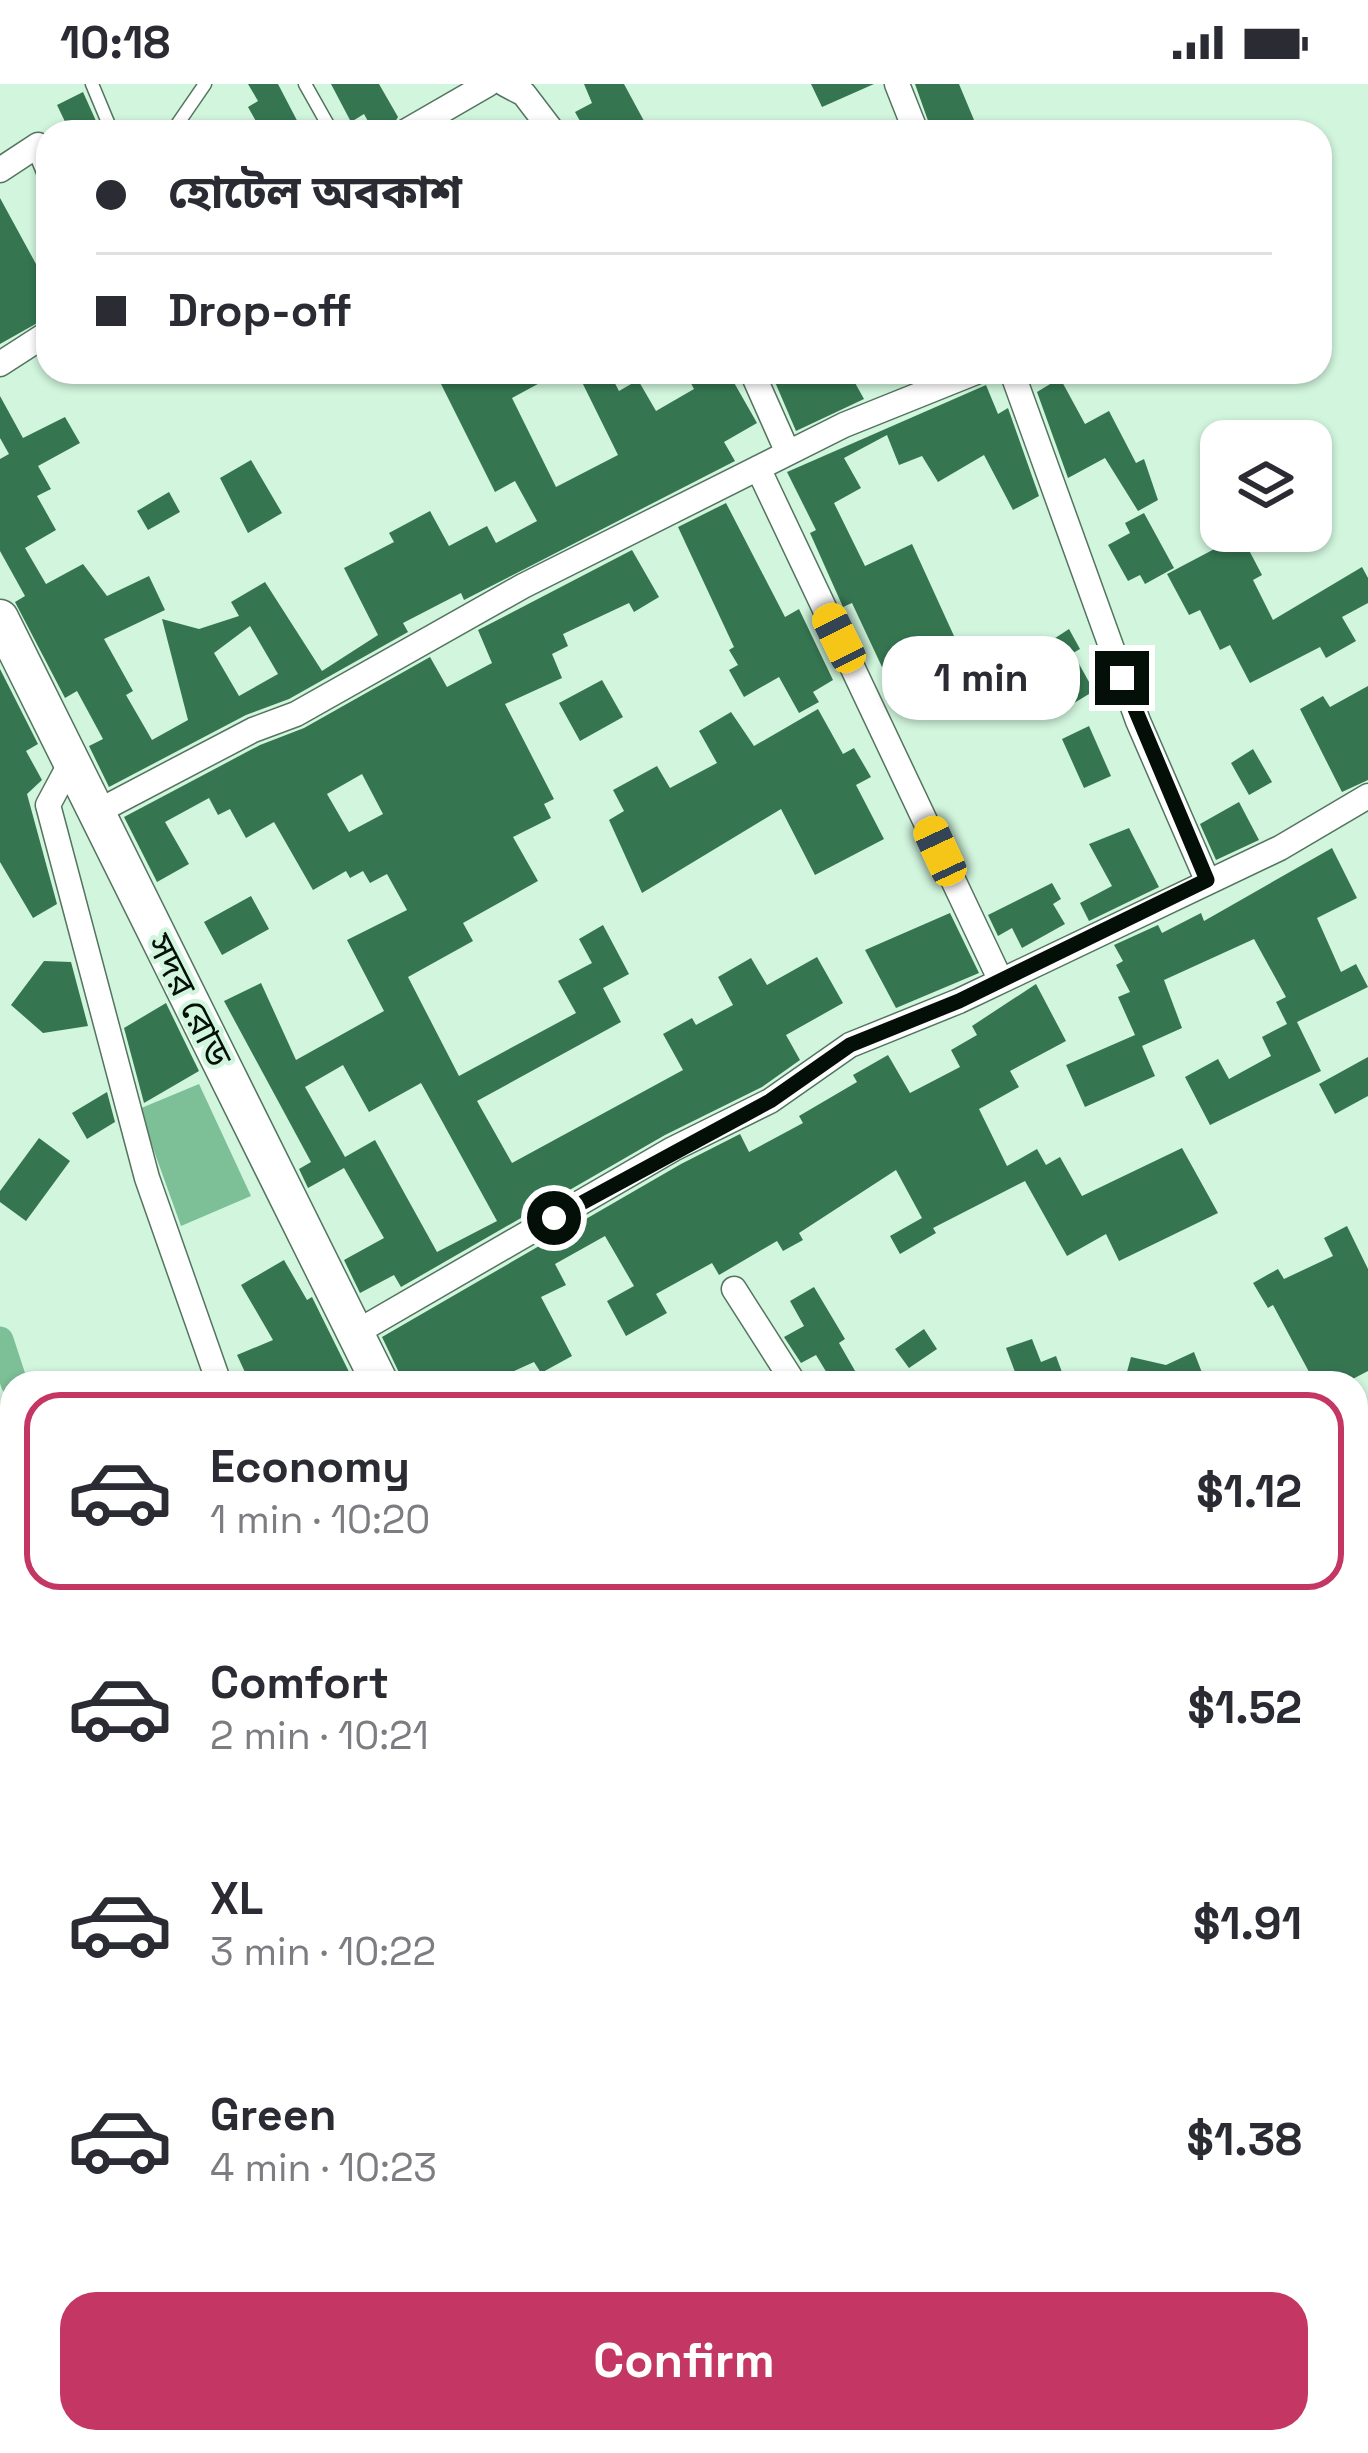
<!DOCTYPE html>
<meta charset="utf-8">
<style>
:root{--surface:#fff;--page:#f7f7f7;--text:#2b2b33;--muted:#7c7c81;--line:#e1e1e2;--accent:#c43663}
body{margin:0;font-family:"Space Grotesk","Noto Sans Bengali",sans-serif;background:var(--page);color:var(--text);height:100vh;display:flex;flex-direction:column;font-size:45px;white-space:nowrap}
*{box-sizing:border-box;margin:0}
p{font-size:39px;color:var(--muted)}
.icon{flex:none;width:66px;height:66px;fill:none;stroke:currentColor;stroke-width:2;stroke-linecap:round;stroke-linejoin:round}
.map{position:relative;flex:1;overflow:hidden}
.drawer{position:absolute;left:0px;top:1287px;width:1368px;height:1083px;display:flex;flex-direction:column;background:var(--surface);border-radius:36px 36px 0 0;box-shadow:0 3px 9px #0004}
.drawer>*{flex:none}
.top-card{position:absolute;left:36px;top:36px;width:1296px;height:264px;border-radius:36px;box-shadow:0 3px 9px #0004;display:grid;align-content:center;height:264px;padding:0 60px;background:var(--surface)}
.fabs{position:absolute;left:1200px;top:336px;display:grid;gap:24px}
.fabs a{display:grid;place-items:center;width:132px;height:132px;border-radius:24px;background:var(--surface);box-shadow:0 3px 9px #0004;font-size:60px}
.end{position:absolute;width:54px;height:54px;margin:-27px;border:15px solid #040f08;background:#fff;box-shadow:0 0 0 6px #fff}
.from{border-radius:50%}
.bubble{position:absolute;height:84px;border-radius:36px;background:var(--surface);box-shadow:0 3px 9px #0004;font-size:39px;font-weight:800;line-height:84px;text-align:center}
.car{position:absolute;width:36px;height:72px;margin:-36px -18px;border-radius:15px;box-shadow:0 0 9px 3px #0007;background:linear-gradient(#f5c518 24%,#345 0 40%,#f5c518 0 76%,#345 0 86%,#f5c518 0)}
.top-card b{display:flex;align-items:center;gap:42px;height:114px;font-size:45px}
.top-card b+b{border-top:3px solid var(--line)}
.top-card i{width:30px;height:30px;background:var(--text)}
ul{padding:21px 0 0;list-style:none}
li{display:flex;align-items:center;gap:36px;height:198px;margin:0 24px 18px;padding:0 36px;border:6px solid transparent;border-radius:36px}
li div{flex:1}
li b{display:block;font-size:45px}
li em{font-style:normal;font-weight:800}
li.active{border-color:var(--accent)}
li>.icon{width:108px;height:108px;stroke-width:1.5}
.primary-button{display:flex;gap:24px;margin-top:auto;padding:24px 60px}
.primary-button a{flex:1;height:138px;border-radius:36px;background:var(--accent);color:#fff;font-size:48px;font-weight:800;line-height:138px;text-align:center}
.status{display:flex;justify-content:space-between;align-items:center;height:84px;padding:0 60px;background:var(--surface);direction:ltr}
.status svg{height:33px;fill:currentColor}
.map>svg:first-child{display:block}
.built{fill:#c1ecd0}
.water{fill:#7dbf96}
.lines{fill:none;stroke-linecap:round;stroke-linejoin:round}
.canal{stroke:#7dbf96;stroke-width:27}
.building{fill:#357651;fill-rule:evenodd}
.lane-casing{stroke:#54745f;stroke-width:15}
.street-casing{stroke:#54745f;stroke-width:27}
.secondary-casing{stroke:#54745f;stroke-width:39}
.lane{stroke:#fff;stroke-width:12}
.street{stroke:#fff;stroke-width:24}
.secondary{stroke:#fff;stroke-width:36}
.route{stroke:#040f08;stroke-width:15}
.labels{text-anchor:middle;stroke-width:9;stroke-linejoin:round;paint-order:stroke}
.street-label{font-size:36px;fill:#040f08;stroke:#d1f5dd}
</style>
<div class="status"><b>10:18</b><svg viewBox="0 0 49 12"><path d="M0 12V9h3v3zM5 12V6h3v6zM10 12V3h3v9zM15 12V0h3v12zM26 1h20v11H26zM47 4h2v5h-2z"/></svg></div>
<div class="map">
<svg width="1368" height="2369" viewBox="0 0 1368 2369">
<rect width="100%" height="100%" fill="#d1f5dd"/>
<path class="built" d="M490,2358h762l6,11h-798z"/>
<path class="water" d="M199,1000l52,112 -70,30 -42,-117z"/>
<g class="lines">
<path class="canal" d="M0,1256l14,43
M322,2358l3,11"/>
</g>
<path class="building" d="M248,0h30l25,48h-41l-14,-25 10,-6z
M331,0h48l19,33 -9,15h-15l-10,-18 -13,8z
M584,0h40l26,48h-64l-11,-20 17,-9z
M811,0h63l-52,23z
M915,0h44l20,48h-47z
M83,8l18,40h-31l-13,-27z
M0,114l48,88v31l-48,27z
M435,288h125l-48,26 44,89 62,-32 -41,-83h32l10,19 19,-11 18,31 38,-22 -9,-17h43l29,51 -33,19 11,19 -271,139 -3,-7 -58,30 5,9 -119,67 -43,16 -137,72 -20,-41 14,-7 -26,-48 -12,7 -50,-96 10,-6 -25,-45v-92l9,-5 -9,-16v-42l23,42 42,-21 15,26 -42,23 13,23 -14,7 19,34 -31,18 21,36 37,-20 24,32 42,-20 16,34 -61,29 29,52 -7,4 26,45 36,-20 -26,-101 37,10 40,-13 -8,-14 34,-20 57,89 56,-36 -34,-67 50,-26 -5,-9 41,-22 19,35 38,-20 9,17 41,-22 -22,-40 -20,11zM250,542l28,48 -39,22 -25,-43z
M796,288h53l15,27 -68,32 -21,-49z
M1060,294l25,46 24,-13 27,52 8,-4 14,41 -20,11 -33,-53 -37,20 -31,-86z
M986,301l12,29 10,-6 31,88 -26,14 -29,-55 -46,27 -16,-26 -23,9 -12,-30 -43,23 17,30 -27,15 31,63 47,-22 42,92 -72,31 -30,-64 -9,4 -33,-74 6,-3 -29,-58z
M251,376l31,53 -34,20 -28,-55z
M169,408l11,20 -32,18 -11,-19z
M726,419l59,114 14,-8 34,71 -20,12 6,10 -20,11 -20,-36 -35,20 -15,-27 9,-5 -9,-15 5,-3 -56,-120z
M1144,429l30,55 -29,16 -5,-9 -12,6 -20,-36 22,-12 -5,-10z
M1241,451l21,40 -9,5 20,40 89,-53 6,11v25l-26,14 14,24 -30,17 -6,-11 -70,36 -20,-38 -10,5 -20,-40 -11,5 -22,-41z
M632,466l27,47 -25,15 -5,-9 -66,31 5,12 -16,8 10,24 -57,26 49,95 -10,5 7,14 -38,19 25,44 -75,42 10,18 -65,36 51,99 117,-63 -18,-32 34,-18 -13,-24 24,-14 26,49 -26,14 18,34 -144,79 35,62 171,-93 -20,-36 29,-16 4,7 37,-20 -15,-28 33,-19 16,27 50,-28 26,46 -57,32 14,25 -38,27 -97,48 -264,152 -7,-12 -34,18 -16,-33 40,-22 -40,-70 -36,20 -9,-19 12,-7 -87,-161 37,-18 35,77 88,-49 -37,-71 60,-30 -20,-36 -17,9 -7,-12 -13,7 -4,-7 -33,19 -39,-68 -28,16 -16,-29 -12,6 -9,-17 -44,24 24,42 -32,18 -33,-65 136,-72 44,-17 126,-71 17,30 45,-24 -14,-33zM362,690l21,40 -34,18 -22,-38zM343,981l26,47 52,-29 76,138 -60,31 -62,-112 -30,17 -40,-70z
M1069,545l11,20 -7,4 21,38 -25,15 -8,-14 -20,11 -21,-42z
M0,585l38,75 -12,7 16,29 -15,14 30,110 -24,14 -33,-56z
M602,596l21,37 -43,24 -21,-38z
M1368,602v94l-26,12 -42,-83 23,-13 7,11z
M818,625l25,45 11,-6 17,29 -15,8 28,54 -69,36 -34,-66 -139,84 -33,-73 15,-9 -11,-21 44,-24 13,22 47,-25 -18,-32 32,-19 23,34z
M1089,642l22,50 -27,12 -22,-49z
M1253,665l19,33 -23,13 -18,-32z
M1239,718l20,38 -43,20 -16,-36z
M1129,744l30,59 -70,34 -9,-18 32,-17 -23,-42z
M1332,764l25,50 -40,20 24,54 15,-8 12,23 -71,35 24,49 -111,54 -25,-48 33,-18 11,20 42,-23 -9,-19 25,-13 -11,-22 10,-5 -32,-58 -90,41 18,48 -40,18 13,30 -70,31 -19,-42 69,-30 -17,-38 12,-5 -14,-27 7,-4 -9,-16 44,-20 4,8 39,-20 3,8z
M1052,799l9,16 -8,5 12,20 -43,24 -10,-20 -14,8 -10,-21z
M251,812l18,33 -47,26 -18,-33z
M950,829l29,60 -83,35 -31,-58z
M44,877l27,1 17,64 -45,7 -32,-28z
M1036,900l30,57 -56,30 9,16 -40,22 28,57 30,-17 9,16 14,-8 22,39 100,-48 36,65 -99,48 -13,-27 -39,22 -42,-75 -92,47 3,5 -36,21 -10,-18 32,-18 -26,-48 -97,63 4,7 -20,11 -6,-10 -58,34 -7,-12 -56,31 11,19 -41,23 -19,-35 27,-15 -29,-50 -50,28 11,21 -25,12 31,59 -31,17 -7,-11 -46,21h-84l-22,-46 299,-173 59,-30 9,18 54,-29 -4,-7 58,-34 -4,-7 35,-20 22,38 50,-26 -9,-17 26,-15 -5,-9z
M166,919l33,68 -55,32 -20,-75z
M1368,973v39l-33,18 -16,-30z
M107,1008l8,30 -28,17 -15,-26z
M39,1054l31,23 -44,60 -26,-19v-11z
M1347,1142l21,43v102l-23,12h-30l-42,-78 -5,3 -15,-25 25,-14 6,10 49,-23 -9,-18z
M284,1176l23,40 5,-3 41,83 -103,3 -13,-28 36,-15 -32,-55z
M814,1203l31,52 -6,4 23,40h-29l-17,-28 -15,8 -17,-26 20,-11 -14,-25z
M924,1245l13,20 -28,19 -14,-19z
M1032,1255l9,23 15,-6 10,27h-76l25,-11 -9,-24z
M1194,1268l12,31h-82l7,-26 35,8z"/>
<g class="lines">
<defs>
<path id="lane" d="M92,0l20,48
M305,0l27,48
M172,48l33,-48"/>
<path id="street" d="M505,0l19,10 29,38
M897,0l19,48
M405,48l83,-48
M0,86l38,-25 10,24
M0,280l48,-31
M752,288l36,81
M1012,288l126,349 69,159
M758,384l242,511
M71,678l-23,43 99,373 72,205
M95,729l158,-83 43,-16 227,-128 321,-161 132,-53
M734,1205l60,94
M357,1248l316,-183 97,-48 80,-56 109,-44 321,-153 88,-52
M1356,1339l12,-3
M0,1749l12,26
M1356,2031l12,-16
M254,2358l4,11
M680,2358l15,11
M1172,2358l7,11
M170,2369l25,-11
M623,2369l18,-11
M707,2369l30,-11
M1195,2369l19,-11"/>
<path id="secondary" d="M0,534l380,765
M556,2358l3,11
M1059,2358l7,11"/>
</defs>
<use href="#lane" class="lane-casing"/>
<use href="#street" class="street-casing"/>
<use href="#secondary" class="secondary-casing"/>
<use href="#lane" class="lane"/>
<use href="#street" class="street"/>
<use href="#secondary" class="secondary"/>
</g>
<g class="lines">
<path class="route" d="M554,1134l216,-117 80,-56 109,-44 248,-121 -85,-202"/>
</g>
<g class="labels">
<g class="street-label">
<text transform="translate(190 916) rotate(63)" y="13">সদর রোড</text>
</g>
</g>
</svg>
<div class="fabs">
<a><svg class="icon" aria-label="layers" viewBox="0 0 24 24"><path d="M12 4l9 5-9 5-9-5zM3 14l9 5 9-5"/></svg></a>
</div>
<i class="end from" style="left:554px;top:1134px"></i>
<i class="end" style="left:1122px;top:594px"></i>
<div class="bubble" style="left:882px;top:552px;width:198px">1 min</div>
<i class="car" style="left:839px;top:554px;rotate:334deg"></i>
<i class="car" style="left:940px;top:767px;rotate:335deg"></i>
<div class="top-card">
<b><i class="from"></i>হোটেল অবকাশ</b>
<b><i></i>Drop-off</b>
</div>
<section class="drawer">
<ul>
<li class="active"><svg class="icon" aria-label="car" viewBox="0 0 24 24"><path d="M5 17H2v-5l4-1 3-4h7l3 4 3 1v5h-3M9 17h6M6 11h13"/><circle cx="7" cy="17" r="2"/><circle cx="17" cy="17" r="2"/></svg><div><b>Economy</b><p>1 min · 10:20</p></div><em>$1.12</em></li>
<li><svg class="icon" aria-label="car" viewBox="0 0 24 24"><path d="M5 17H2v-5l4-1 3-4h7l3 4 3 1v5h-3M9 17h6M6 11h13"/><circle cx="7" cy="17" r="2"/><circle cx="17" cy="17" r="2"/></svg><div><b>Comfort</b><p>2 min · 10:21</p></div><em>$1.52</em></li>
<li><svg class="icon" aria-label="car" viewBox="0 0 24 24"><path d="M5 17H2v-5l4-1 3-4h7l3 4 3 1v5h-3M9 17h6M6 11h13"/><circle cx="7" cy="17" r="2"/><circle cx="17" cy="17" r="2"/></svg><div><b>XL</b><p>3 min · 10:22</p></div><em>$1.91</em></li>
<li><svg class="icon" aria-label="car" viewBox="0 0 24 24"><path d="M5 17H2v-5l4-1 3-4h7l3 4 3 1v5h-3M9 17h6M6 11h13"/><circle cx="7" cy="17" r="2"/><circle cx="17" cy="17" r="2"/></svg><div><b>Green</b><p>4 min · 10:23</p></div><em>$1.38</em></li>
</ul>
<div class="primary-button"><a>Confirm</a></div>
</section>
</div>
